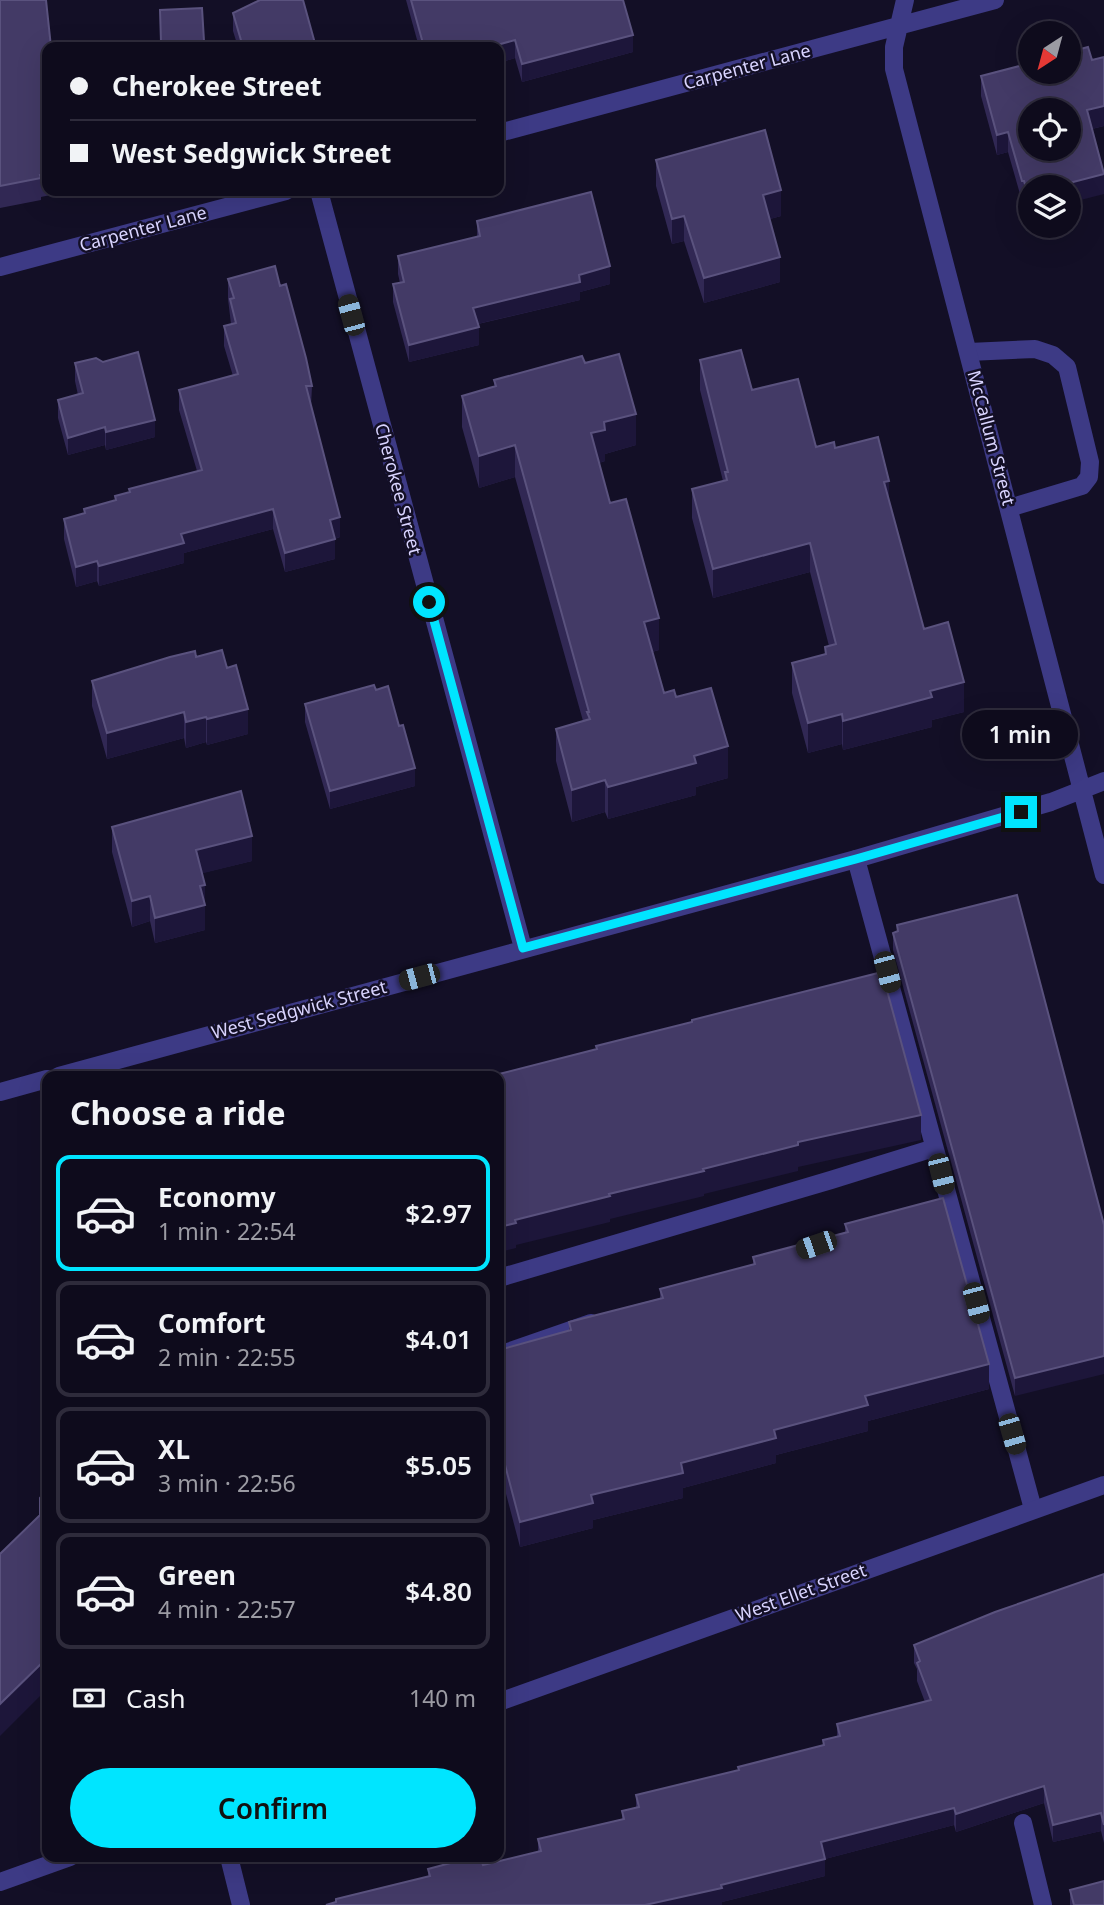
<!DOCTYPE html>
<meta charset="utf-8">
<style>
:root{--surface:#0e0b1c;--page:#1c1929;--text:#f1f3f6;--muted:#9b9ba3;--line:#2e2b3b;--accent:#00e5ff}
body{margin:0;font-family:"Noto Sans",sans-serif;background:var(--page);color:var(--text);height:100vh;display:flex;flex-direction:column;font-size:26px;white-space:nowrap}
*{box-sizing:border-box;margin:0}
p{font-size:23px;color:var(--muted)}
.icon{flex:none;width:38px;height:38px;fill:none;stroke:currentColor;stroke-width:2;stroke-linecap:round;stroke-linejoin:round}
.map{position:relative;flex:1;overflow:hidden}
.sheet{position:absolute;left:42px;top:1071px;width:462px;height:791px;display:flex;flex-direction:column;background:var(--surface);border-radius:14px;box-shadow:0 7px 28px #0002,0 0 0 2px var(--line)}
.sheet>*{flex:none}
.banner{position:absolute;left:42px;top:42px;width:462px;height:154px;border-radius:14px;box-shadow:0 7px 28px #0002,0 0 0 2px var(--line);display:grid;align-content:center;height:154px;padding:0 28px;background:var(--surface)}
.needle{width:46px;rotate:216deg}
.tools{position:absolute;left:1018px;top:21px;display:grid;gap:14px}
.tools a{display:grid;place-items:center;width:63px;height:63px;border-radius:50%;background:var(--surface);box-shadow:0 7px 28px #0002,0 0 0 2px var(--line);font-size:35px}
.end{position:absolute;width:32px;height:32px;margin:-16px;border:9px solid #00e5ff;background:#111;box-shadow:0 0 0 4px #111}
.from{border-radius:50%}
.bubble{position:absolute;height:49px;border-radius:24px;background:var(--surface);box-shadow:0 7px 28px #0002,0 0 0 2px var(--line);font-size:23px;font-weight:600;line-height:49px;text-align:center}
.car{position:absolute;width:21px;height:42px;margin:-21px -10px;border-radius:9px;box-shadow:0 0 5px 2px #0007;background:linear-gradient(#222 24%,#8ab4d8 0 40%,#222 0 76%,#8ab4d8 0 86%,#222 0)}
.banner b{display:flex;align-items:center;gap:24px;height:66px;font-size:26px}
.banner b+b{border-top:2px solid var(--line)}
.banner i{width:18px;height:18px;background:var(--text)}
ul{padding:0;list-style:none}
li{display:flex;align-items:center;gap:21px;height:116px;margin:0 14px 10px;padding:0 14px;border:4px solid var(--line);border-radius:14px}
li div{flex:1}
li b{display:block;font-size:26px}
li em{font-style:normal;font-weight:600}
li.active{border-color:var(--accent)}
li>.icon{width:63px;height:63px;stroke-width:1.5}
h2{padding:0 28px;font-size:32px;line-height:84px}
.pay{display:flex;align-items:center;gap:18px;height:77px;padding:0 28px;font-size:26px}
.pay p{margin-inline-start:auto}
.action{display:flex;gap:14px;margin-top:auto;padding:14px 28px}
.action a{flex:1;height:80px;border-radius:42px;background:var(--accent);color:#111;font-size:28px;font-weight:600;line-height:80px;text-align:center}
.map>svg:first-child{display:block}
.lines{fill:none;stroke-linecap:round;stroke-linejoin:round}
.service{stroke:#3d3a85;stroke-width:18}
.minor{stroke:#3d3a85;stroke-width:18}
.wall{fill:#312854}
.shaded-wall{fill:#1d163a}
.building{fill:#433a66;stroke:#5a527e;stroke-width:2;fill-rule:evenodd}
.route{stroke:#00e5ff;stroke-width:9}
.labels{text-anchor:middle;stroke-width:5;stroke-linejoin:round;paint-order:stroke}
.street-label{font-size:18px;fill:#d9d4ff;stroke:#130f26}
</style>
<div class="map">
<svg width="1104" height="1905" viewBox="0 0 1104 1905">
<rect width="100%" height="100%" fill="#130f26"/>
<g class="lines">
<path class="service" d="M969,352l66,-3 18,6 14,12 23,95 -1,15 -7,9 -73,22
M856,859l177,650
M499,1278l332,-98 103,-32
M499,1355l92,-32
M1023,1823l20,82"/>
<path class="minor" d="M905,0l-11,47v22l210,806
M499,133l496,-133
M319,191l204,757
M0,267l286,-76
M59,1076l797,-217 195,-57 53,-21
M0,1092l47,-13
M499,1702l605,-217
M229,1857l12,48
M0,1882l70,-25"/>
</g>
<path class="wall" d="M0,0l47,47v144h23l-29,6v3l-41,8z
M406,0h217l10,52 -111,30 -7,-24 -16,5v-16h-80z
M202,8l2,39h-43l-1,-37z
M233,13l83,34h-78l-5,-16z
M981,76l123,50 -12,3 -61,58v27h-3l-4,-13h-2l-14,-49 -11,3 -16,-59z
M656,160l125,56 -11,3 10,63 -76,21 -20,-62 -12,3 -16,-58z
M477,221l133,63 -30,8v8l-102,24 1,21 -70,17 -16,-60v-18l7,-1 -2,-9v-18l79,-19z
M228,279l84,107 -1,20 29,131 -5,2v20l-50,13 -12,-43 -89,24v10l-85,23 -2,-5 -21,6 -12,-48v-20l20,-5v-5l31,-9v-4l14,-4v-3l68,-18 -18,-61v-20l54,-14 -9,-30v-20l7,-2 -3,-25z
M700,360l52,30 64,57 19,1 54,52 35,129 40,83 -32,8v7l-89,23 -1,-6 -34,9 -16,-60v-30l33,-9v-7l4,-1 -19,-74 -97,26 -21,-80v-29l31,-8 -23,-91z
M75,363l80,74 -49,13 -1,-5 -37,10 -10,-37v-18l20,-5 -3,-14z
M585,363l51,82 -31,9v7l-6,2 11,40 49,147 -7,2 12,41 12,4 52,81 -32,9v8l-88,24 -3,-7 -33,10 -16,-61v-32l27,-8 -68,-244 -36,11 -17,-61v-31l32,-9v-7z
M196,657l31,11 21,66 -41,11 -1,-3 -20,6 -2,-10 -77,21 -15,-53v-25z
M376,690l23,36 16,60 -85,23 -25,-87v-18z
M112,827l140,34 -50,12 3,12v45l-50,13 -5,-22 -18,6 -20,-75z
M1017,895l-2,501 -122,-446v-17l4,-1v-7z
M845,1224l144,165 -121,32v10l-92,24v8l-93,25v10l-90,22v8l-73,19 -21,-80v-117l70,-19v-9l91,-24v-9l93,-24v-8l92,-24z
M1104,1574v269l-3,-12 -48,11 -9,-39 -88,29 -2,-7 -129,34v17l-103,26v3l-294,-28v-8l55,-4 55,-13v-13l84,-20v-8l14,-3v-13l102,-25v-3l85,-21v-6l14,-4v-12l88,-22 -8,-21v-12l-3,-6v-18z
M1070,1890l34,15h-34z"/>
<path class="shaded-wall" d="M633,35v17l-111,30v-18z
M515,40v18l-16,5v-16h-9z
M1104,106v20l-17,4v-20z
M1008,132v20l-11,3v-20z
M1104,174v20l-35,9v-16h-15z
M781,190v26l-18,5v-26z
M1028,194h3v20h-3z
M684,216v25l-12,3v-25z
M780,257v25l-76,21v-25z
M610,266v18l-30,8v8l-107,25v-17l106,-33z
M479,327v18l-70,17v-17z
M636,414v31l-31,9v7l-14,4v-32l13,-11z
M155,420v17l-49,13v-18z
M105,427v18l-37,10v-17z
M515,445v32l-36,11v-32z
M889,481v29l-5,-28z
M273,509v20l-89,24v10l-85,23v-20l82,-32z
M340,517v20l-10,3v-20z
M335,539v20l-50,13v-19z
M810,543v29l-97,26v-29z
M97,561v20l-21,6v-20z
M659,618v32l-15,4v-32z
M964,682v30l-32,8v7l-89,23v-29l87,-30z
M248,709v25l-41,11v-26z
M184,712v26l-77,21v-26z
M842,714v30l-34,9v-30z
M206,717v25l-20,6v-26z
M728,746v32l-32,9v8l-88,24v-32l86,-31z
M415,768v18l-85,23v-18z
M605,780v32l-33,10v-32z
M252,836v25l-56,14v-25z
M205,885v45l-50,13v-25l45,-32z
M150,896v25l-18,6v-26z
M921,1115v25l-123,27v4l-94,23v2l-94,23v3l-94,23v3l-17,4v-25l16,-7 283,-78z
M1104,1356v18l-89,22v-18z
M989,1364v25l-121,32v10l-92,24v8l-93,25v10l-90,22v8l-73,19v-25l345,-126z
M47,1658v31l-47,47v-32z
M1044,1786v17l-88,29v-18z
M954,1808v17l-129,34v17l-103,26v3h-77l176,-63z
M1101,1813v18l-48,11v-17z"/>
<path class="building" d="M0,0h46l5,47h-4v127l-7,1 1,3 -41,8z
M260,0h43l13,47h-73l-10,-34z
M411,0h212l10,35 -111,29 -7,-24 -25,7h-66z
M202,8l2,33 -43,1 -1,-32z
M1088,47l4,13 12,-3v49l-17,4 17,64 -50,13h-23v7h-3l-4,-13h-2l-14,-49 -11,3 -16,-59 50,-13v9h38v-20zM1031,110h38v39h-38z
M765,130l16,60 -18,5 17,62 -76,21 -20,-62 -12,3 -16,-59z
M591,192l19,74 -31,9 1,7 -107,26 6,19 -70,18 -16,-61 11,-2 -6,-26 82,-20 -3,-15z
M275,266l5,20 6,-2 20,74 6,28h-6l34,131 -10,3 5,19 -50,14 -12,-44 -92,25 3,9 -85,23 -2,-5 -21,6 -12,-48 21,-6 -1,-4 32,-9 -1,-4 15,-4 -1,-3 73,-19 -23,-80 59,-16 -14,-48 12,-3 -6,-24 4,-1 -6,-19z
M741,350l11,40 46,-11 18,68 18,-5 1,6 43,-11 11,44 -5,1 40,147 24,-7 16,60 -34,9 2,6 -89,24 -1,-7 -34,9 -16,-60 34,-9 -1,-7 11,-3 -26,-101 -97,26 -21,-80 35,-9 -2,-8h3l-28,-112z
M138,352l17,68 -49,12 -1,-5 -37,11 -10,-38 25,-7 -8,-30 21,-5 7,4z
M619,354l17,60 -32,8 1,8 -14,3 19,70 16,-4 33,119 -15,4 20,71 10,-3 2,7 35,-9 17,58 -34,10 2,7 -88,24 -3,-7 -33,10 -16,-61 34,-10 -3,-7h2l-74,-267 -36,11 -17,-60 34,-10 -2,-6 88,-24 3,7z
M222,650l5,18 9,-3 12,44 -41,10 -1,-2 -20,5 -2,-10 -77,21 -15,-52 78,-24 25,-6 1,6z
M374,685l2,5 12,-4 11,40 4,-1 12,43 -85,23 -25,-87z
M241,791l11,45 -56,14 9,35 -5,1 5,19 -50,13 -5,-22 -18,5 -20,-74z
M1017,895l87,330v131l-89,22 -122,-445 5,-2 -1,-6z
M882,972l39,143 -123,27v3l-95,24 1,2 -95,23 1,2 -95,24 1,3 -17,4v-151h-8l106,-27 -1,-3 96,-24v-2z
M943,1198l46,166 -124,32 3,9 -94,25 2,8 -95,25 2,10 -92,22 2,8 -73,19 -21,-80v-92l72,-20 -2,-8 94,-24 -3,-9 95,-25 -2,-7 95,-25 -3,-8z
M47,1490v168l-47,46v-150l40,-39v-17z
M1104,1574v251l-3,-12 -48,12 -9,-39 -88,28 -2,-6 -133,34 4,17 -104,26 1,3 -77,17h-319l10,-3v-3l94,-23 -2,-7 45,-12h7l3,8 58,-14 -3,-12 86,-20 -2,-8 17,-4 -3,-12 103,-25 -1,-3 86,-22 -1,-5 17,-4 -3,-12 94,-24 -14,-37 3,-2 -6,-16 81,-33z
M1104,1881v24h-30l-4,-15z"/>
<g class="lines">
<path class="route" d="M429,602l94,346 333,-89 165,-47"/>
</g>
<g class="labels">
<g class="street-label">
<text transform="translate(747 67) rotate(-15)" y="6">Carpenter Lane</text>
<text transform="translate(143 229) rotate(-15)" y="6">Carpenter Lane</text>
<text transform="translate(991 438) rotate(75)" y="6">McCallum Street</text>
<text transform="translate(398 489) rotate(75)" y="6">Cherokee Street</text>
<text transform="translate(299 1010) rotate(-15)" y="6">West Sedgwick Street</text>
<text transform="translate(801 1593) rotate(-20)" y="6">West Ellet Street</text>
</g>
</g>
</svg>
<div class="tools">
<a><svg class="needle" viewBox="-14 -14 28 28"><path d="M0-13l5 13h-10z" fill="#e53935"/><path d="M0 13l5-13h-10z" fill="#9b9ba3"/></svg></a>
<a><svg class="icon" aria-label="locate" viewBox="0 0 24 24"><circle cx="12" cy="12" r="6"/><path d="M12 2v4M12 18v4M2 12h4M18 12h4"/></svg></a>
<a><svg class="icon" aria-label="layers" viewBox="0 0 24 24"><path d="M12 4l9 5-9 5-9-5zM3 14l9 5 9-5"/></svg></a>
</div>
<i class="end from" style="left:429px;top:602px"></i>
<i class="end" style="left:1021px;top:812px"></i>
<div class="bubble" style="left:962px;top:710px;width:116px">1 min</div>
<i class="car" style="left:351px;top:315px;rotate:345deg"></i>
<i class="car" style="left:887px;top:972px;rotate:165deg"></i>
<i class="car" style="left:419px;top:977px;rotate:255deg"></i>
<i class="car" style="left:941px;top:1174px;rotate:166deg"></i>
<i class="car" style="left:816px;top:1245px;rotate:251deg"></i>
<i class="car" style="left:976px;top:1303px;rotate:165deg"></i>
<i class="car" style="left:1012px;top:1434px;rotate:164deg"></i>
<div class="banner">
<b><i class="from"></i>Cherokee Street</b>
<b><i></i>West Sedgwick Street</b>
</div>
<section class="sheet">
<h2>Choose a ride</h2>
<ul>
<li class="active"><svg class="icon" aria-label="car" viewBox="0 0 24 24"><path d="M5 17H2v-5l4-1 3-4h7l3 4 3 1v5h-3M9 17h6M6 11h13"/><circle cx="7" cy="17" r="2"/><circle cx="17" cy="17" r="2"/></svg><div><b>Economy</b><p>1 min · 22:54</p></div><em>$2.97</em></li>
<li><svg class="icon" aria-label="car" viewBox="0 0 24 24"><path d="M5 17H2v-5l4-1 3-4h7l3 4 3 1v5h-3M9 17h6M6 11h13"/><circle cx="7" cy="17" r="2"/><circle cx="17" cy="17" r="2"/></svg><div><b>Comfort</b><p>2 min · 22:55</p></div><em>$4.01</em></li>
<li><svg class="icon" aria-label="car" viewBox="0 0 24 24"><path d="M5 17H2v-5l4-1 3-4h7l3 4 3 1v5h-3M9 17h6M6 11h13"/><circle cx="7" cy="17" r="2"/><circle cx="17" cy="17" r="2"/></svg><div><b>XL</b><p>3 min · 22:56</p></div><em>$5.05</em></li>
<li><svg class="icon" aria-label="car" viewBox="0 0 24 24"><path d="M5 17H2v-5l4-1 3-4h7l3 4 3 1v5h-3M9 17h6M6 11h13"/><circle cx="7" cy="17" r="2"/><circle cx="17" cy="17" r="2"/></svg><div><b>Green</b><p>4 min · 22:57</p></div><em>$4.80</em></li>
</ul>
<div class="pay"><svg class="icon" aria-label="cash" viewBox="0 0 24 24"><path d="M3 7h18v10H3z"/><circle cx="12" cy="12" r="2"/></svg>Cash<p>140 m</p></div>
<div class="action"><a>Confirm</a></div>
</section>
</div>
